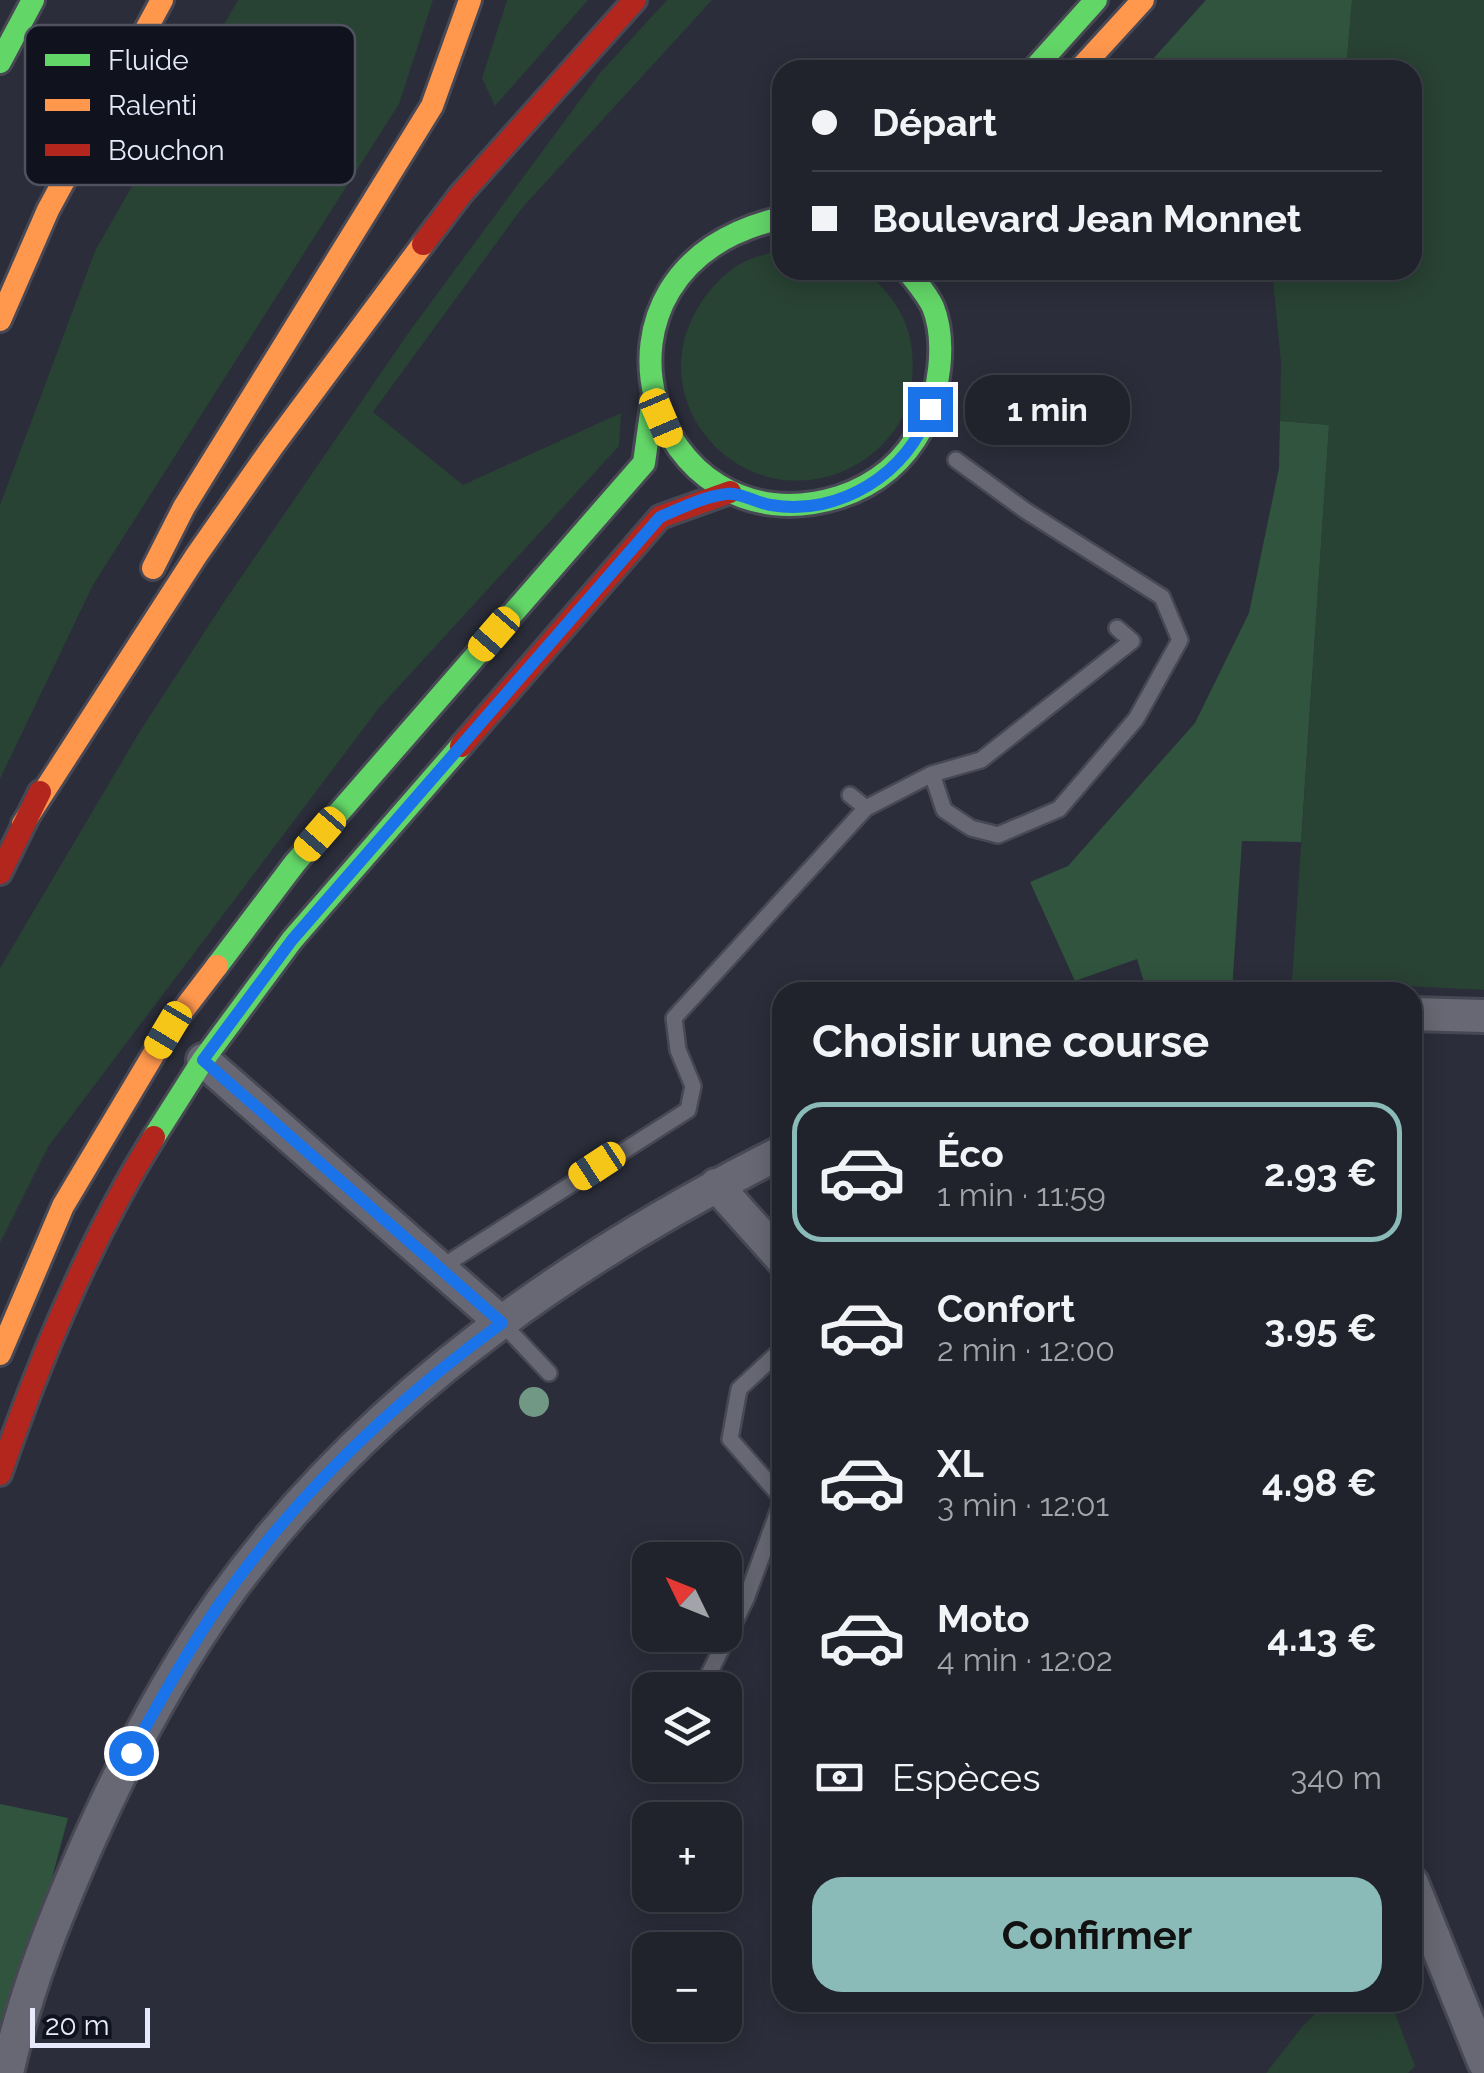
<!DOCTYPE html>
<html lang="fr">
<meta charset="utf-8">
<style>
:root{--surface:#20222c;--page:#282a34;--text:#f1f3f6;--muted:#a2a4a9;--line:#3d3f48;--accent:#8bbbb9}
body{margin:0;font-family:Raleway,sans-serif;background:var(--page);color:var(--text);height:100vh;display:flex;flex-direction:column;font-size:38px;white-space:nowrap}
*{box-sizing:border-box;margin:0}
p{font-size:32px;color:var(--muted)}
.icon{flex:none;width:55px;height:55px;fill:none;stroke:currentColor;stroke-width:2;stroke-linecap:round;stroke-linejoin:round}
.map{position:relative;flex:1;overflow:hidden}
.sheet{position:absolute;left:772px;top:982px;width:650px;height:1030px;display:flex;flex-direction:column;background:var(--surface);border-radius:30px;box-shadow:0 5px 25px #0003,0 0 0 2px var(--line)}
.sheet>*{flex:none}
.banner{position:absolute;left:772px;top:60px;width:650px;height:220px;border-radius:30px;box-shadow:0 5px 25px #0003,0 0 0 2px var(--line);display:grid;align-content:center;height:220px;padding:0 40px;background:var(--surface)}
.needle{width:65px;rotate:313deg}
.tools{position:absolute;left:632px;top:1542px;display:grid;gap:20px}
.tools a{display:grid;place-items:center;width:110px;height:110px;border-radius:20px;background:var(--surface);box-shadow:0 5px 25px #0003,0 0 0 2px var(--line);font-size:50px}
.scale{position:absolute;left:30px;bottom:25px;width:120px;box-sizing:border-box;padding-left:10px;border:5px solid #e6e9fa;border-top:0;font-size:28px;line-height:35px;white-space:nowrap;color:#e6e9fa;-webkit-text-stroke:8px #10121d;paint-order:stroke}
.end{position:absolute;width:45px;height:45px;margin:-22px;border:12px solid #1a73e8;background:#fff;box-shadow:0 0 0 5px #fff}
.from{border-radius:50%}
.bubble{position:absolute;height:70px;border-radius:30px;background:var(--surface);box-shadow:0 5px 25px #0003,0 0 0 2px var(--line);font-size:32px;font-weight:700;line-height:70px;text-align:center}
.car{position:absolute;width:30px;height:60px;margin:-30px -15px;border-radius:12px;box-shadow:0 0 8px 2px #0007;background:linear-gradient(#f5c518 24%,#345 0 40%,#f5c518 0 76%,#345 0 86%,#f5c518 0)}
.banner b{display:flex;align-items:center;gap:35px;height:95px;font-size:38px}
.banner b+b{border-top:2px solid var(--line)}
.banner i{width:25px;height:25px;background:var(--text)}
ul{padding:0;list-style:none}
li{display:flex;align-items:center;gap:30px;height:140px;margin:0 20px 15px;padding:0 20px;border:5px solid transparent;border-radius:30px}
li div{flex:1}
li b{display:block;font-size:38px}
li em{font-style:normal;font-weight:700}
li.on{border-color:var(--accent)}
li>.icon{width:90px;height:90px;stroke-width:1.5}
h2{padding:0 40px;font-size:45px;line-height:120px}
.pay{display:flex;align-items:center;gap:25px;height:110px;padding:0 40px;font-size:38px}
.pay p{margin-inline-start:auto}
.button{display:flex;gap:20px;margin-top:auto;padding:20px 40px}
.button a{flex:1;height:115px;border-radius:30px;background:var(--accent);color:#111;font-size:40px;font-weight:700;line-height:115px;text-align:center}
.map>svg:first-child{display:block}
.green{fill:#284233}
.forest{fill:#30543e}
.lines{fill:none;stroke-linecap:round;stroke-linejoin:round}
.lane-casing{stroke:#474854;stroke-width:20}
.street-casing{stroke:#474854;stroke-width:38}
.fast-casing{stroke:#474854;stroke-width:28}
.slow-casing{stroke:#474854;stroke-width:28}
.jam-casing{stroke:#474854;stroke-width:28}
.lane{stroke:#676873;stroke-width:15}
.street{stroke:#676873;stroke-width:32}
.fast{stroke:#63d668;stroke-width:22}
.slow{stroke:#ff974d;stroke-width:22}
.jam{stroke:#b3261e;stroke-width:22}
.tree{fill:#719884}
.route{stroke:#1a73e8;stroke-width:12}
.key{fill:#10121d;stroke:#50525f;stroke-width:2.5}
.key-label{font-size:28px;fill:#e6e9fa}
</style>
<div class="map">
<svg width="1484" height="2073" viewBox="0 0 1484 2073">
<rect width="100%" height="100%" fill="#2b2d3a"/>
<path class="green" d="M238,0h195l-34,104 -306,481 -93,194v-274l95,-254z
M507,0h81l-93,106 -13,-28z
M667,0h45l-190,208 -149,204 90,73 158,-72 -2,33 -240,262 -331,439 -48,96v-275l140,-237 82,-126 187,-273 191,-259z
M1352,0h132v990l-192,-10 37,-555 -49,-4 1,-58 -9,-93h140v-200h-66z
M782,250v20h82c41,35 54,67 47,120 -4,32 -30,62 -57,76 -107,57 -221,-63 -152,-165 11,-16 26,-32 44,-40 11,-5 25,-8 36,-11z
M1326,2003h65l24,63 -7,7h-142l36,-46z"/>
<path class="forest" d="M1206,0h146l-6,70h-203z
M1280,421l49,4 -28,417 -59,-1 -10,150 -85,1 -10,-33 -62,22 -45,-99 38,-16 127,-143 54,-110 30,-145z
M0,1804l68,14 -68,255z"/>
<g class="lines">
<defs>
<path id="lane" d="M932,774l12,36 27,18 27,7 61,-26 77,-90 44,-79 -18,-43 -136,-86 -70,-51
M850,795l16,13
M440,1268l248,-158 5,-24 -15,-36 -4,-32 192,-210 66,-34 49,-14 151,-119 -15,-13
M502,1323l47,50
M782,1349l-43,40 -9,50 52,59
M701,1690l45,-91 36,-98"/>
<path id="street" d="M1412,1014l72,2
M203,1060l299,263
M716,1185l66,74
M1412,1883l72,179
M7,2073c18,-82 49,-158 83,-235 37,-82 80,-163 132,-237 141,-198 346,-342 560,-449"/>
<path id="fast" d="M0,62l33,-62
M1033,70l63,-70
M782,218c-224,49 -133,338 57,279 37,-12 66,-36 84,-71 16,-32 24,-84 10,-119 -6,-13 -17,-25 -26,-37
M217,966l78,-103 349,-400 9,-65
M154,1137l49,-77 89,-120 169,-194"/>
<path id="slow" d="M1079,70l64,-70
M0,320l48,-110 114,-210
M153,568l31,-61 248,-401 38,-106
M23,824l173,-268 77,-110 150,-202
M0,1354l63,-148 105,-176 49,-64"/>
<path id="jam" d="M423,244l38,-50 174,-194
M461,746l199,-229 70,-25
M0,873l40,-81
M0,1474c40,-116 89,-233 154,-337"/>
</defs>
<use href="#lane" class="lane-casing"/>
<use href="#street" class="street-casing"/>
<use href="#fast" class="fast-casing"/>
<use href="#slow" class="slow-casing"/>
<use href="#jam" class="jam-casing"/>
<use href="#lane" class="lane"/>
<use href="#street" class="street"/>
<use href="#fast" class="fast"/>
<use href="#slow" class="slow"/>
<use href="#jam" class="jam"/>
</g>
<circle class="tree" cx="534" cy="1402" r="15"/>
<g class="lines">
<path class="route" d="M131,1753c29,-52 57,-103 90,-151 76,-108 175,-202 281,-279l-299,-263 89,-120 368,-423c21,-9 43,-20 66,-23 14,-2 30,9 45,11 68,12 138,-32 159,-96"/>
</g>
<rect x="25" y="25" width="330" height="160" rx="15" class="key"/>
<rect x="45" y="54" width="45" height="12" fill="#63d668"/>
<rect x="45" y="99" width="45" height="12" fill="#ff974d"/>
<rect x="45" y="144" width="45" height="12" fill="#b3261e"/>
<g class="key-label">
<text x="108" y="70">Fluide</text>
<text x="108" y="115">Ralenti</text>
<text x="108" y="160">Bouchon</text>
</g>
</svg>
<div class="tools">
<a><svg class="needle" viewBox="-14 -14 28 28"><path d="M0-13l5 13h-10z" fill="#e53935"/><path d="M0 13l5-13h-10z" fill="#a2a4a9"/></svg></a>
<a><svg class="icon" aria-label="layers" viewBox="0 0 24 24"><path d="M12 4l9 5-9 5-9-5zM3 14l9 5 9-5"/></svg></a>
<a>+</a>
<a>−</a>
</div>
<div class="scale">20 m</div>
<i class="end from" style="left:131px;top:1753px"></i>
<i class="end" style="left:930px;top:409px"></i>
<div class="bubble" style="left:965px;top:375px;width:165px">1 min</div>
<i class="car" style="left:661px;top:418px;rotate:157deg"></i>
<i class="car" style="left:494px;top:634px;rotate:221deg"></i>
<i class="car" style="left:320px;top:834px;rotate:221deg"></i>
<i class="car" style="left:168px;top:1030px;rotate:211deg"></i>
<i class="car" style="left:597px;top:1166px;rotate:237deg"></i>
<div class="banner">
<b><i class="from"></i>Départ</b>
<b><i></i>Boulevard Jean Monnet</b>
</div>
<section class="sheet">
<h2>Choisir une course</h2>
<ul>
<li class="on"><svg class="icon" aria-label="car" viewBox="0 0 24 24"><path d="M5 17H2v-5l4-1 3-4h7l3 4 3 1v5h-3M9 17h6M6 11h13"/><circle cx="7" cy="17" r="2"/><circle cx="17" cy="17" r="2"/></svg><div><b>Éco</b><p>1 min · 11:59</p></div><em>2.93 €</em></li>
<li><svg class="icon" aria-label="car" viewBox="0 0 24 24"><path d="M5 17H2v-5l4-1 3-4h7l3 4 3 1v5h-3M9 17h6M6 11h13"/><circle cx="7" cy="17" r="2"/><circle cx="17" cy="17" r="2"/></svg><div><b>Confort</b><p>2 min · 12:00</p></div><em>3.95 €</em></li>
<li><svg class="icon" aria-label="car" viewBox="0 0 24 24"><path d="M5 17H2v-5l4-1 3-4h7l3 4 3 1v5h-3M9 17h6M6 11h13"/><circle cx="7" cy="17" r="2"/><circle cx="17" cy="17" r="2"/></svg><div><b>XL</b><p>3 min · 12:01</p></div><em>4.98 €</em></li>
<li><svg class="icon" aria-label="car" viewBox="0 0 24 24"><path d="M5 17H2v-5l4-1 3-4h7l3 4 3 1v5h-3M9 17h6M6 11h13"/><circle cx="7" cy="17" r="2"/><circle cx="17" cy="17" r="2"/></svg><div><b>Moto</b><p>4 min · 12:02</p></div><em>4.13 €</em></li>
</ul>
<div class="pay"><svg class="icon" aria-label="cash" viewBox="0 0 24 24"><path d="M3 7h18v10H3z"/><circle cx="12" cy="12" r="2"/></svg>Espèces<p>340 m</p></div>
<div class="button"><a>Confirmer</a></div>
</section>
</div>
